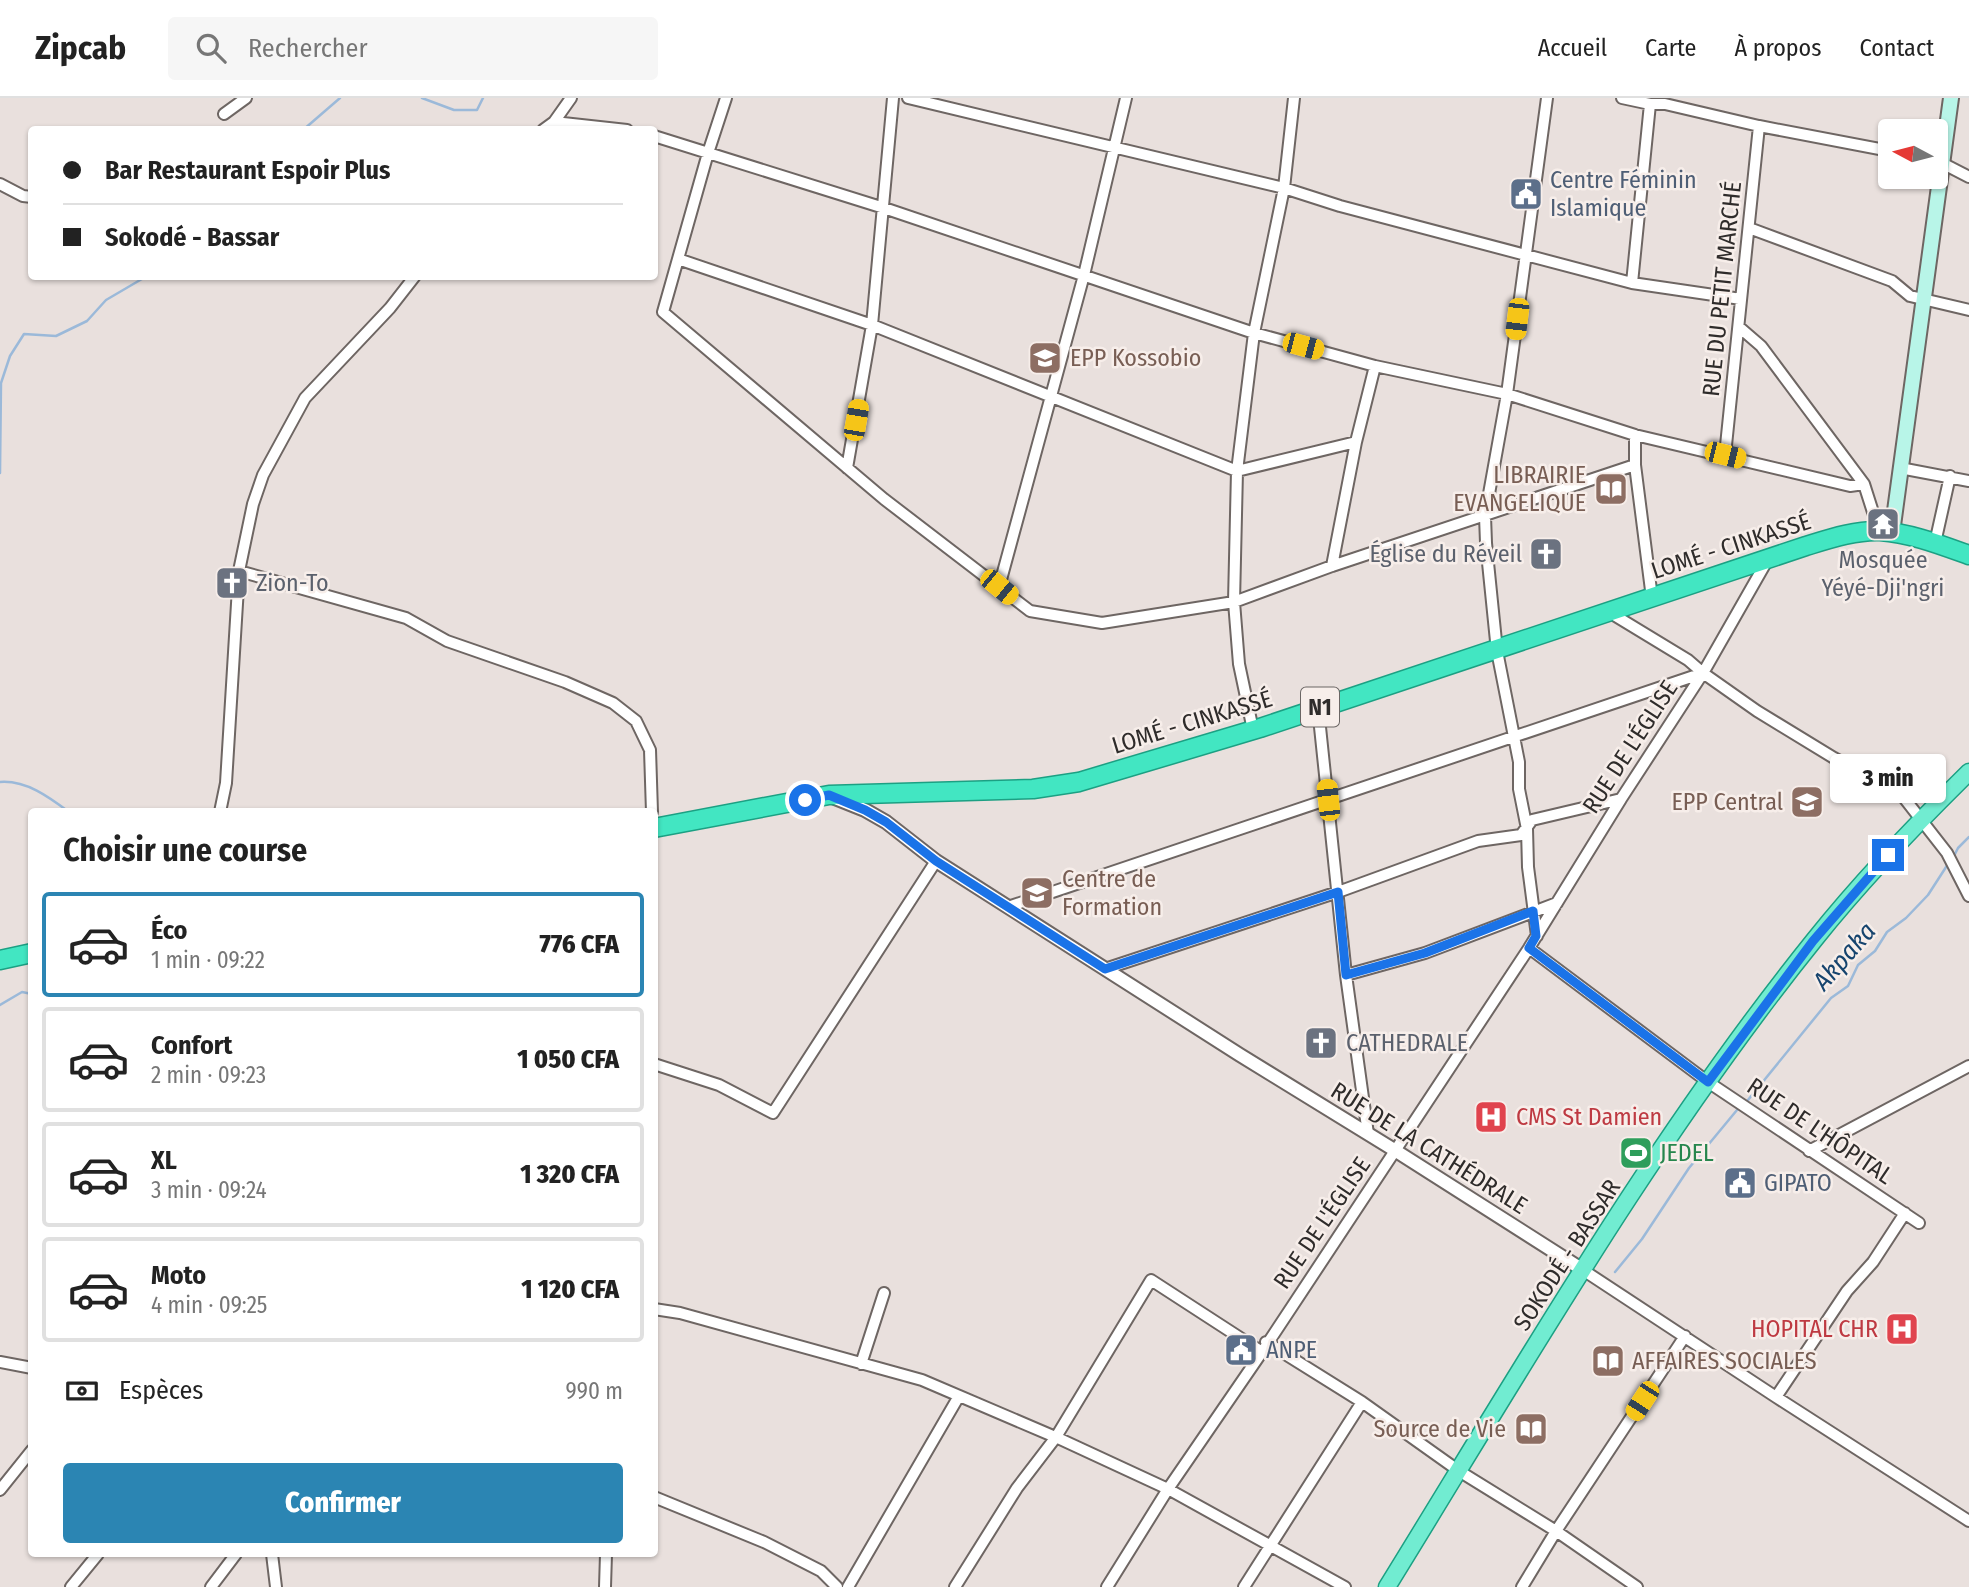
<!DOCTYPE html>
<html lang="fr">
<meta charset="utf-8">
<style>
:root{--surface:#fff;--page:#f6f6f6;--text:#222;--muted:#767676;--line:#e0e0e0;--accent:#2b85b3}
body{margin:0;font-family:"Fira Sans Condensed",sans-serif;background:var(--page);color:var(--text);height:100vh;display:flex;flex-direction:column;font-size:26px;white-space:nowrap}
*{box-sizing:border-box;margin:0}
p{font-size:23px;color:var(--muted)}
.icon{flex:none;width:38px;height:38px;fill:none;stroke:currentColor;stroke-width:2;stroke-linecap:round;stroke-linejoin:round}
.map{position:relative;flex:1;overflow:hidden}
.details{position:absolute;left:28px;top:710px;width:630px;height:749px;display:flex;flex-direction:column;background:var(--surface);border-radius:7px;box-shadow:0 2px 5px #0004}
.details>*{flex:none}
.hud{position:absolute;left:28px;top:28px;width:630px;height:154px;border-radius:7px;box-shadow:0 2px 5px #0004;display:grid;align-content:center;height:154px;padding:0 35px;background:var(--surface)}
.needle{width:46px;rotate:277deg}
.controls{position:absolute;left:1878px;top:21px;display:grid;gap:14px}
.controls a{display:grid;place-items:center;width:70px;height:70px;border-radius:7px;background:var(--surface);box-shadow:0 2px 5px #0004;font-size:35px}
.end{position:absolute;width:32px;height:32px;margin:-16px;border:9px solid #1a73e8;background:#fff;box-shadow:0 0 0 4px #fff}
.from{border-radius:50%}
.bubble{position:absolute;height:49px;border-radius:7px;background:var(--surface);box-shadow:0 2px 5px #0004;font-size:23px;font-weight:800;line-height:49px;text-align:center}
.car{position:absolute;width:21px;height:42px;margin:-21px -10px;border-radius:9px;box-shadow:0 0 5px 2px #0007;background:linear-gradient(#f5c518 24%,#345 0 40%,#f5c518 0 76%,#345 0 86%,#f5c518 0)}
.hud b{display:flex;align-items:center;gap:24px;height:66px;font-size:26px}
.hud b+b{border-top:2px solid var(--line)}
.hud i{width:18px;height:18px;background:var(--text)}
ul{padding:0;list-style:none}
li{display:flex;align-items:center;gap:21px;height:105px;margin:0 14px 10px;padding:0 21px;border:4px solid var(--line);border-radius:7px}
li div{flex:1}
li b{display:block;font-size:26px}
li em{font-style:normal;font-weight:800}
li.active{border-color:var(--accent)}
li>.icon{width:63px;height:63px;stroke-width:1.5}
h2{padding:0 35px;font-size:32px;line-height:84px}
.pay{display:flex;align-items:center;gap:18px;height:77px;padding:0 35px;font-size:26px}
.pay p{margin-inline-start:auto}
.action{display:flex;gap:14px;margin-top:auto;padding:14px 35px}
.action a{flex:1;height:80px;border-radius:7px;background:var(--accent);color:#fff;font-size:28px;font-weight:800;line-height:80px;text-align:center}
header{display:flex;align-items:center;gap:42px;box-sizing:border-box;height:98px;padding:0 35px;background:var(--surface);border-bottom:2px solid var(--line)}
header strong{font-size:33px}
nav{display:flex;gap:38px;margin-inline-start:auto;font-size:24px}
.search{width:490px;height:63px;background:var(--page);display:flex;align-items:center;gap:18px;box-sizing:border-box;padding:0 24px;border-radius:7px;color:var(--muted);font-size:26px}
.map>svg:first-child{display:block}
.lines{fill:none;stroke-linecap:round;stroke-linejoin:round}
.stream{stroke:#9bb9d9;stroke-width:2.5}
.minor-casing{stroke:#6e6663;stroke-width:14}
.tertiary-casing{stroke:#6e6663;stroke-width:16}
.secondary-casing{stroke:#6e6663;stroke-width:18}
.primary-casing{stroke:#1ca083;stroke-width:19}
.trunk-casing{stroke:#1ca083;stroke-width:21}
.minor{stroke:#fff;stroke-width:10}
.tertiary{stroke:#fff;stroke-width:12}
.secondary{stroke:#b8f5e8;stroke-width:14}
.primary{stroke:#71ecd1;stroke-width:16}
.trunk{stroke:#42e6c2;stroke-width:18}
.route{stroke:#1a73e8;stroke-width:9}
.labels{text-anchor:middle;stroke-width:5;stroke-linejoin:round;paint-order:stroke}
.shield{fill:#f7eeea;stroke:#6b6664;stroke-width:2}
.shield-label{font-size:23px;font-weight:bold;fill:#2f2c2b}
.service-label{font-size:24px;fill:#4e5e75;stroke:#f7eeea;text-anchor:start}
.street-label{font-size:24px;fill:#2f2c2b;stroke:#f7eeea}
.education-label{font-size:24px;fill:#785e54;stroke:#f7eeea;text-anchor:start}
.worship-label{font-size:24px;fill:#5b616d;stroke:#f7eeea;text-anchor:start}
.health-label{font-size:24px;fill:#be3a42;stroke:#f7eeea;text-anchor:start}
.leisure-label{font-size:24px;fill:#27864d;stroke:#f7eeea;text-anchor:start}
.water-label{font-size:26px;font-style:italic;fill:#16446e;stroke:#f7eeea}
</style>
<header>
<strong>Zipcab</strong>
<div class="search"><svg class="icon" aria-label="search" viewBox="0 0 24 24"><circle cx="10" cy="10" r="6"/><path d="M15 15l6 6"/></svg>Rechercher</div>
<nav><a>Accueil</a><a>Carte</a><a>À propos</a><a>Contact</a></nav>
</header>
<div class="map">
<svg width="1969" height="1489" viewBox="0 0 1969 1489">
<rect width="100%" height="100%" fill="#e9e0dd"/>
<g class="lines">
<path class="stream" d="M422,0l32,12h23l6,-12
M303,32l37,-32
M0,375l1,-90 9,-27 14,-22 32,2 31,-15 19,-21 41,-24
M0,684c26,-2 49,15 69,30
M1954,758l4,-8 11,-11
M0,907l22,-13 10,2
M1748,1002l83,-102 17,-12 10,-21 17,-14 12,-19 19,-14 22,-23 20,-31
M1615,1174l27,-33 47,-71 48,-58"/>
<defs>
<path id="minor" d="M726,0l-18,55 -45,159 221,187 146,112 72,12 132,-21 98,-36 303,-101
M908,0l376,90 56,18 292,77 109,16
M1622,0l28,6h15l94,22 131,25
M224,16l22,-16
M554,24l73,8
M543,32l11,-8 17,-24
M654,38l230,72 370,125 121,33 132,28 128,41 215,51 14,-2 15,47
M1938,63l31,16
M0,86l23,12 9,1
M1749,130l143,53 18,15 59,14
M678,161l194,66 365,146 119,-29
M1632,185l18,-179
M1739,229l22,19 103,138
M1635,337v30l17,133
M1725,357l34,-329
M847,370l25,-143 21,-227
M1900,370l69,13
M1935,445l15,-67
M1332,468l24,-124 19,-76
M239,473l167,47 41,23 118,41 48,21 23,18 14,29 2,62
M999,489l85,-312 42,-177
M1609,514l79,48 15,13 54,38 77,47 67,36 46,59 22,43
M1318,610l28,267 22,159
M1253,632l-14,-66 -5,-62 3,-131 17,-138 30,-145 10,-90
M220,714l6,-29 13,-212 14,-67 10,-29 42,-77 85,-90 25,-32
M1008,809l695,-234
M1537,838l-9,-69 -1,-38 -8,-40v-27l-22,-111 -11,-108 -1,-27 22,-122 40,-296
M1529,850l179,134 211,141
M1105,871l233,-77 140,-51 43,-6 11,-15 89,-21
M1346,877l79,-22 132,-50
M654,966l65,21 54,28 163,-252
M1809,1053l160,-85
M1583,1172l193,127 193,124
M654,1211l26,4 242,67 138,59 108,50 177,98
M1266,1244l96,60 97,69 97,60 81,56
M0,1264l32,6
M861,1266l23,-71
M1776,1299l71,-106 26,-29 32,-49
M0,1392l32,-40
M654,1399l110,45 57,29 16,16
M272,1456l4,33
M71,1489l27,-33
M211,1489l25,-33
M605,1489l1,-33
M848,1489l111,-191
M955,1489l62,-99 39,-51 95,-157 111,72
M1107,1489l61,-98 94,-137 267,-404 92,-149 82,-126 65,-114
M1244,1489l118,-185
M1522,1489l34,-56 129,-195"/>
<path id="tertiary" d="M835,700l30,12 21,12 50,39 304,194 156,96 187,119"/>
<path id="secondary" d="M1892,435l59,-435"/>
<path id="primary" d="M1387,1489c136,-220 266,-447 428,-648 48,-60 100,-114 154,-167"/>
<path id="trunk" d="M654,730l175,-33 204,-6 46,-7 181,-54 546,-182c23,-7 50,-16 74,-15 30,2 61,14 89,24
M0,862l32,-7"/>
</defs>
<use href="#minor" class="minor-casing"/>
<use href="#tertiary" class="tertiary-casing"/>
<use href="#secondary" class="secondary-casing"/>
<use href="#primary" class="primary-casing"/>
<use href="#trunk" class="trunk-casing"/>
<use href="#minor" class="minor"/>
<use href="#tertiary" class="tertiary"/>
<use href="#secondary" class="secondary"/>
<use href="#primary" class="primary"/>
<use href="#trunk" class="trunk"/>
</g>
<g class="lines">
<path class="route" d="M805,702l24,-5 36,15 21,12 50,39 169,108 233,-77 8,83 79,-22 108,-42 3,25 -7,12 179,134 105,-141 75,-86"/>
</g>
<defs>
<symbol id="civic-square" viewBox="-11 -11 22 22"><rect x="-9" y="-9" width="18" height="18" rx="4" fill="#5c6f8a" stroke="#f7eeea"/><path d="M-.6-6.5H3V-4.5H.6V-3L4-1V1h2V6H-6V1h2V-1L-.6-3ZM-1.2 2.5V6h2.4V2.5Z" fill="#fff"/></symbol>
<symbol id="school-square" viewBox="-11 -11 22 22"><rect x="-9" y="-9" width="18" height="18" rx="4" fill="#8d6e63" stroke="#f7eeea"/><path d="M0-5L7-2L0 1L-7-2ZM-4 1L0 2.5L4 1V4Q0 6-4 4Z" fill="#fff"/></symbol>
<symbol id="library-square" viewBox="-11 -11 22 22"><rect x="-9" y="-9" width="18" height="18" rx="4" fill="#8d6e63" stroke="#f7eeea"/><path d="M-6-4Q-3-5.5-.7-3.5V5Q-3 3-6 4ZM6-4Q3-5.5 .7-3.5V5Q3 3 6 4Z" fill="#fff"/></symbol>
<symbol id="temple-square" viewBox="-11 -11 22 22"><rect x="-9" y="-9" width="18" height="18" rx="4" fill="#6b7280" stroke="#f7eeea"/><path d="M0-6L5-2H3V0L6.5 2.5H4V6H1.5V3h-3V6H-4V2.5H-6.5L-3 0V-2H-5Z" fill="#fff"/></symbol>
<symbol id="church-square" viewBox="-11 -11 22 22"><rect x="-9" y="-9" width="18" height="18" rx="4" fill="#6b7280" stroke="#f7eeea"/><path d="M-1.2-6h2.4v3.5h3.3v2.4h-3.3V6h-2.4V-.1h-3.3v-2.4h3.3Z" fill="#fff"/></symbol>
<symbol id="university-square" viewBox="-11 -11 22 22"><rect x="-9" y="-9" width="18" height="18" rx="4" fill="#8d6e63" stroke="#f7eeea"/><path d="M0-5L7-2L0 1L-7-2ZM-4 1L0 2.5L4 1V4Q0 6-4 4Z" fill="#fff"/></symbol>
<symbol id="hospital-square" viewBox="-11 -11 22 22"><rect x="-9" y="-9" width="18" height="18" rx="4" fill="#e0444e" stroke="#f7eeea"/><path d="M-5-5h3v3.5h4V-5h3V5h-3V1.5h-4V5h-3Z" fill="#fff"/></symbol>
<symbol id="stadium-square" viewBox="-11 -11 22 22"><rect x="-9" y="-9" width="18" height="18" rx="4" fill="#2e9e5b" stroke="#f7eeea"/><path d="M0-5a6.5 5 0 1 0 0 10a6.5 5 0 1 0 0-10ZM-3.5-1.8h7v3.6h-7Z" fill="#fff"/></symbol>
</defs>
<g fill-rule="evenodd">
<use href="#civic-square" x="1507" y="77" width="38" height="38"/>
<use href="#school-square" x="1026" y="241" width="38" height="38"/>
<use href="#library-square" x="1592" y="372" width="38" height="38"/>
<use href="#temple-square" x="1864" y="407" width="38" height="38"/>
<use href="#church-square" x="1527" y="437" width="38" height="38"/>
<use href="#church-square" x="213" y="466" width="38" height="38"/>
<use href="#school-square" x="1788" y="685" width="38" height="38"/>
<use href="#university-square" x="1018" y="776" width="38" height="38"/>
<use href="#church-square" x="1302" y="926" width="38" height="38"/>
<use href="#hospital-square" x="1472" y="1000" width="38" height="38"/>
<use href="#stadium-square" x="1617" y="1036" width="38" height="38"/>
<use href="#civic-square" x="1721" y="1066" width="38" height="38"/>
<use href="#hospital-square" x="1883" y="1212" width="38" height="38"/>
<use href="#civic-square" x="1222" y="1233" width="38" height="38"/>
<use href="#library-square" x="1589" y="1244" width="38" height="38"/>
<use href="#library-square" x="1512" y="1312" width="38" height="38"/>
</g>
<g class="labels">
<rect class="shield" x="1301" y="589.5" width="38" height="39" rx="5"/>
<g class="shield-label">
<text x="1320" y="617">N1</text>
</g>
<g class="service-label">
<text x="1550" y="90">Centre Féminin<tspan x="1550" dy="28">Islamique</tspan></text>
<text x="1764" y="1093">GIPATO</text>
<text x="1266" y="1260">ANPE</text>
</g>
<g class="street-label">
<text transform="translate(1722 191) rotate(-84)" y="8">RUE DU PETIT MARCHÉ</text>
<text transform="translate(1731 448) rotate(-18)" y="8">LOMÉ - CINKASSÉ</text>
<text transform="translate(1192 624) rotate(-17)" y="8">LOMÉ - CINKASSÉ</text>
<text transform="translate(1630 649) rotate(-57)" y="8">RUE DE L'ÉGLISE</text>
<text transform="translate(1820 1033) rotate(34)" y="8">RUE DE L'HÔPITAL</text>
<text transform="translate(1429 1050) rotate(32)" y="8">RUE DE LA CATHÉDRALE</text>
<text transform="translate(1322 1125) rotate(-56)" y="8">RUE DE L'ÉGLISE</text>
<text transform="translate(1567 1157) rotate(-57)" y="8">SOKODÉ - BASSAR</text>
</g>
<g class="education-label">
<text x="1070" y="268">EPP Kossobio</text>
<text x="1586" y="385" text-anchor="end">LIBRAIRIE<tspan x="1586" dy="28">EVANGELIQUE</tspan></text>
<text x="1783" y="712" text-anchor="end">EPP Central</text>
<text x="1062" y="789">Centre de<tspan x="1062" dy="28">Formation</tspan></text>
<text x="1632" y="1271">AFFAIRES SOCIALES</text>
<text x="1506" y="1339" text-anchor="end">Source de Vie</text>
</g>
<g class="worship-label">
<text x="1522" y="464" text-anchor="end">Église du Réveil</text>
<text x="1883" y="470" text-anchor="middle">Mosquée<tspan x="1883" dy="28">Yéyé-Dji'ngri</tspan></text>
<text x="256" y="493">Zion-To</text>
<text x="1346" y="953">CATHEDRALE</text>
</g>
<g class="health-label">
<text x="1516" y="1027">CMS St Damien</text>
<text x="1878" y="1239" text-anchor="end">HOPITAL CHR</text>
</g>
<g class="leisure-label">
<text x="1660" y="1063">JEDEL</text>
</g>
<g class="water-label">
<text transform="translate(1844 858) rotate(-49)" y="9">Akpaka</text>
</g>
</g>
</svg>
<div class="controls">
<a><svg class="needle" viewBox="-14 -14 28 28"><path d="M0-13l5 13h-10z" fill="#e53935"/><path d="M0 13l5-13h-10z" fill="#767676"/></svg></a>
</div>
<i class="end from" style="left:805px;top:702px"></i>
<i class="end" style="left:1888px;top:757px"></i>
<div class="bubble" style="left:1830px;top:656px;width:116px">3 min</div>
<i class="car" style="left:1517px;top:221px;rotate:187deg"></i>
<i class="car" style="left:1303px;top:248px;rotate:105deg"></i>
<i class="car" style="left:856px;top:322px;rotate:10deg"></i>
<i class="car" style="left:1725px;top:357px;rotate:104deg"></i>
<i class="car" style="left:999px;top:489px;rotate:129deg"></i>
<i class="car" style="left:1328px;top:702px;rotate:354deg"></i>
<i class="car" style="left:1642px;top:1303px;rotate:213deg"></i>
<div class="hud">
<b><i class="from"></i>Bar Restaurant Espoir Plus</b>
<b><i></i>Sokodé - Bassar</b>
</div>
<section class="details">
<h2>Choisir une course</h2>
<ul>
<li class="active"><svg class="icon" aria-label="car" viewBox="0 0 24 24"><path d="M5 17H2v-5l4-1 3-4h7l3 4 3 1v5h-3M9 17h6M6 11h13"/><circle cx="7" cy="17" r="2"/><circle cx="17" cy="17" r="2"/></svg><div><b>Éco</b><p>1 min · 09:22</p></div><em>776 CFA</em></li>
<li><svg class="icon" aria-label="car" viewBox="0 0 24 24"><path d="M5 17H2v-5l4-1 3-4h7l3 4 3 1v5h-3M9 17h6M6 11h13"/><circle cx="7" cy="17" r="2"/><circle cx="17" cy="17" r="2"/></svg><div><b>Confort</b><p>2 min · 09:23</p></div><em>1 050 CFA</em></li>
<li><svg class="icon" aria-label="car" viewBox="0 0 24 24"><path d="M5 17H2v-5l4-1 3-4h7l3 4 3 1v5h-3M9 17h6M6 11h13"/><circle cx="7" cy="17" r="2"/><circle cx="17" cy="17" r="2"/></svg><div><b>XL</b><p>3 min · 09:24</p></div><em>1 320 CFA</em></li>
<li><svg class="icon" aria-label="car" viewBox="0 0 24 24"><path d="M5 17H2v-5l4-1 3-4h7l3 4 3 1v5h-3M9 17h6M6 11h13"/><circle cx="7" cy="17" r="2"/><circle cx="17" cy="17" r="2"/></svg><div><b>Moto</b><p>4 min · 09:25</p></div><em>1 120 CFA</em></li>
</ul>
<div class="pay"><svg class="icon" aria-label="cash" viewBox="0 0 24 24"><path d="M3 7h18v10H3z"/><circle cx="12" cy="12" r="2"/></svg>Espèces<p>990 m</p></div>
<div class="action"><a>Confirmer</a></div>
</section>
</div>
